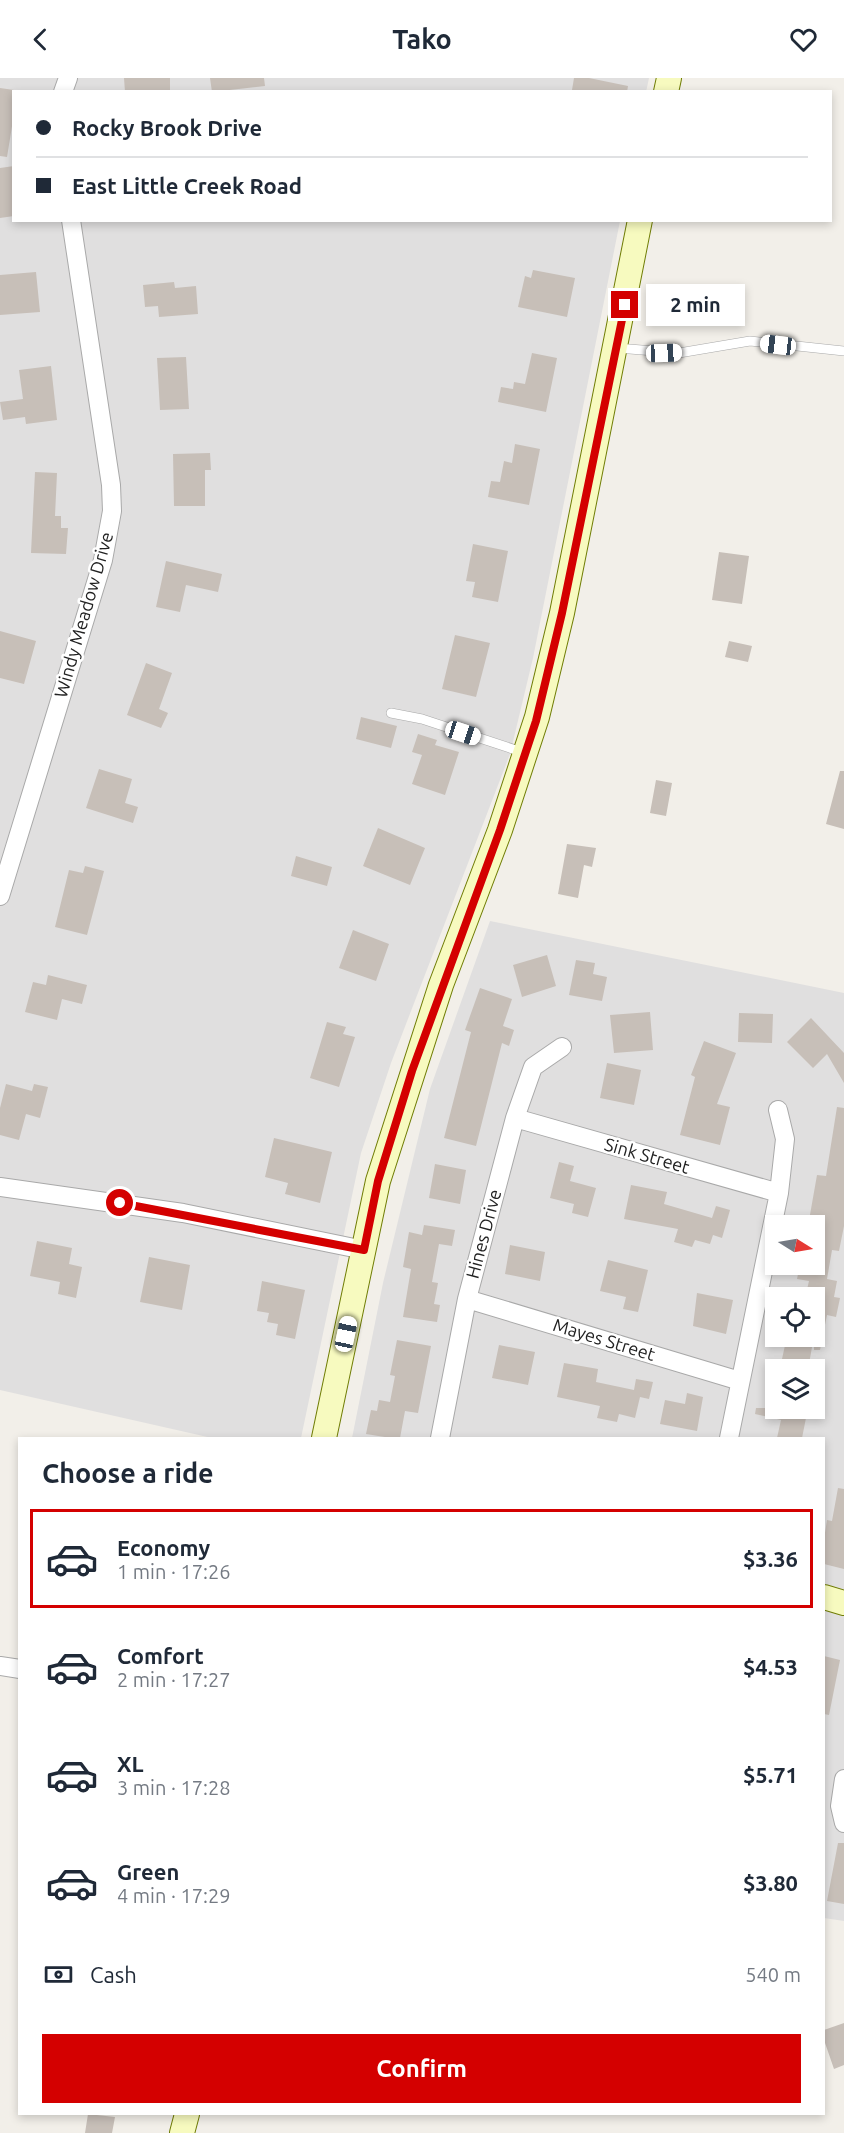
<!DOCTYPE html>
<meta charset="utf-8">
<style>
:root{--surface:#fff;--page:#f6f6f7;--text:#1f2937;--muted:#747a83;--line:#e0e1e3;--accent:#d40000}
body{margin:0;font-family:Ubuntu,sans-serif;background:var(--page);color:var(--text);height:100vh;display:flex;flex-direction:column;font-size:22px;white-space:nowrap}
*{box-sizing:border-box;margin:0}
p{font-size:20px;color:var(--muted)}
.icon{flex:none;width:33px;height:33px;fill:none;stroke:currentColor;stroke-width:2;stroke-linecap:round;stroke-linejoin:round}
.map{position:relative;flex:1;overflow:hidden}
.sheet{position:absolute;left:18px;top:1359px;width:807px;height:678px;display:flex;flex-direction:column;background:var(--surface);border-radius:0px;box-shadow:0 3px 9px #0003}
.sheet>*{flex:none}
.hud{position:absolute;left:12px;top:12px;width:820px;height:132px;border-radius:0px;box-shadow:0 3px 9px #0003;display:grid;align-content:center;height:132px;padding:0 24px;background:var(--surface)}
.needle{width:39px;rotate:101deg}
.fabs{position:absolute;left:765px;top:1137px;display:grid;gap:12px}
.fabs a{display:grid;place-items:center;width:60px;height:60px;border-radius:0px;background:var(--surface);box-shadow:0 3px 9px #0003;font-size:30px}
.end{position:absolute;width:27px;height:27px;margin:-14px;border:8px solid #d40000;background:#fff;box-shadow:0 0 0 3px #fff}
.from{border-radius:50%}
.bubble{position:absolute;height:42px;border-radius:0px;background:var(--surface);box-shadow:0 3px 9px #0003;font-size:20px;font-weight:700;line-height:42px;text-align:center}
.car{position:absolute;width:18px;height:36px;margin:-18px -9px;border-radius:8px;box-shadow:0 0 4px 2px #0007;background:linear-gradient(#fff 24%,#345 0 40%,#fff 0 76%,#345 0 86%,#fff 0)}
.hud b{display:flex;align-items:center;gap:21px;height:57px;font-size:22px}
.hud b+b{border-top:2px solid var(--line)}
.hud i{width:15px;height:15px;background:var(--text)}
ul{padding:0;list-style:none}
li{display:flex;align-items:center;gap:18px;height:99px;margin:0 12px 9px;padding:0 12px;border:3px solid transparent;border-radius:0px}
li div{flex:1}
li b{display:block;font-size:22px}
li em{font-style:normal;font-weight:700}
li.on{border-color:var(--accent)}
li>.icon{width:54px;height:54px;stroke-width:1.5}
h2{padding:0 24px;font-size:27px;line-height:72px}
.pay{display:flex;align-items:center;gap:15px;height:66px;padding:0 24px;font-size:22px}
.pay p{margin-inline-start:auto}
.cta{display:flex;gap:12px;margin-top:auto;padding:12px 24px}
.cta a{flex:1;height:69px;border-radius:0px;background:var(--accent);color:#fff;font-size:24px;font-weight:700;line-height:69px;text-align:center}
header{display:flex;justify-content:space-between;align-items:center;height:78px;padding:0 24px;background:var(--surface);font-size:27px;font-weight:700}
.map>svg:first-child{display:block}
.residential{fill:#e0dfdf;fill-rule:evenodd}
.building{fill:#c7bfb8}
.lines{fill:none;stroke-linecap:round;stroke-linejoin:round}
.lane-casing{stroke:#a9a9a9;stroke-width:10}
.street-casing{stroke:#a9a9a9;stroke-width:20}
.secondary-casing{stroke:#707d05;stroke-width:26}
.lane{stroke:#fff;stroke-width:9}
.street{stroke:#fff;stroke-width:18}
.secondary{stroke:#f7fabf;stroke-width:24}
.route{stroke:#d40000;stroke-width:8}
.labels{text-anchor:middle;stroke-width:5;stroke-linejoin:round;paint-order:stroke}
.street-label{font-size:18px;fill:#222;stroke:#fff}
</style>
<header><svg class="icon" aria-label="back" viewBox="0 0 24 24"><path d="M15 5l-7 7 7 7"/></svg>Tako<svg class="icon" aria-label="heart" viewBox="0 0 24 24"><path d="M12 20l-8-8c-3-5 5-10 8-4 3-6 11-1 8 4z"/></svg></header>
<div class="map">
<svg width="844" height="2055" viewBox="0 0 844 2055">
<rect width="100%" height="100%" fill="#f2efe9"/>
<path class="residential" d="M0,0h649l-3,14h-632v128l606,1 -87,437 -23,96 -119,309 -30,90 -60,285h-89l-212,-48z
M490,843l354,72v928l-20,-3v-480h-472l31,-155 47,-194zM776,1148h38v38h-38zM776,1220h38v38h-38zM776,1292h38v38h-38z"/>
<path class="building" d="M124,0h46v14h-45z
M210,0h54l1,8 -53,6z
M574,0h15l39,8 -1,6 -55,-2z
M0,10l14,2v24l-7,43 -7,-1z
M14,88v50l-14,2v-50z
M533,192l42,8 -8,39 -49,-10 7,-31 6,2z
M36,194l4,40 -40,3v-40z
M174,204l1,6 21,-2 2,28 -39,3 -1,-11 -13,1 -2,-22z
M532,275l25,5 -11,54 -48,-10 3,-15 12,2 1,-7 11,2z
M186,279l3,52 -29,1 -3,-52z
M51,288l6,54 -31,4 -1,-7 -22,3 -3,-18 23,-3 -4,-29z
M515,366l25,5 -11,56 -41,-8 3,-16 9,1 4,-21 8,2z
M210,375l1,17h-6v36h-31l-1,-52z
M35,394l22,1 -2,43h6v12h7l-2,26 -35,-1z
M473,466l35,7 -10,51 -26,-5 3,-15 -9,-1z
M719,474l30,4 -7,48 -30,-4z
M166,483l56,13 -4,18 -32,-7 -6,27 -24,-5z
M0,553l36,10 -12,43 -24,-6z
M455,557l35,8 -14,54 -34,-8z
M729,563l23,5 -4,16 -23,-5z
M146,585l26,10 -13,36 9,4 -7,15 -34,-13z
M361,639l36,9 -6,22 -35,-9z
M418,656l19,6 -2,5 24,7 -14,43 -33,-11 10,-29 -10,-3z
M99,691l33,10 -7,24 13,4 -5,16 -47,-15z
M840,693h4v58l-18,-5z
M656,702l16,3 -6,33 -16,-3z
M378,750l47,20 -15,37 -47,-19z
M567,766l29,4 -4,19 -8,-2 -6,33 -20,-4z
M296,778l36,11 -5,19 -36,-10z
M85,788l19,5 -17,64 -32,-8 14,-57 14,3z
M353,852l36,14 -13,37 -37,-13z
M547,877l9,31 -34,11 -9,-32z
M576,882l19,3 -2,11 14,3 -5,24 -33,-6z
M48,897l39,10 -5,19 -20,-5 -5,21 -32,-8 8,-30 13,3z
M480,910l32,11 -9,27 11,4 -5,16 -7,-3 -26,103 -32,-8 27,-106 -6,-2z
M650,934l3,38 -39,3 -4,-38z
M739,935l34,1 -1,29 -34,-1z
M811,940l33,35v30l-17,-29 -14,14 -26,-26z
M327,944l19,5 -3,7 12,3 -16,50 -29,-9z
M704,963l32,12 -19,51 13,3 -10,38 -40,-10 15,-58 -4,-2z
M607,985l34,7 -7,35 -34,-7z
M6,1006l26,7 2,-7 14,3 -8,31 -14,-4 -7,26 -19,-5v-27z
M837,1029l7,1v118l-5,25 -7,-1 -5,29 10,2 -3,16 6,1 -4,19 -9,-2 -7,35h-6v-52h-9l4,-17 -12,-2 3,-15h14v-38h-6l9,-51 9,1z
M274,1060l58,14 -12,51 -35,-9 3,-11 -23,-6z
M559,1084l15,4 -4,15 26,7 -8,29 -16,-4 2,-9 -24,-6z
M435,1086l31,6 -6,34 -31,-6z
M631,1107l36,7 -3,12 48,14 4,-12 14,4 -8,28 -9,-3 -3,9 -15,-4 -3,7 -18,-5 4,-13 -54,-10z
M424,1147l31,5 -3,16 -13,-2 -7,38 6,1 -4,21 6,1 -3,17 -34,-5 8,-48 -8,-2 6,-35 13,3z
M37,1163l35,7 -3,16 13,3 -6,31 -18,-4 2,-12 -30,-6z
M510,1167l35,7 -5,29 -35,-7z
M149,1179l41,8 -8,45 -42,-8z
M608,1182l40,10 -10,42 -15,-3 3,-12 -26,-6z
M262,1203l43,9 -10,49 -19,-4 2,-11 -11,-2 2,-9 -12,-2z
M697,1215l36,7 -7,34 -33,-8z
M787,1258h27l-5,28 -27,-5z
M397,1262l34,6 -13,67 -13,-2 -5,27h-9l-25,-4 5,-24 6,1 2,-11 11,2 5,-26 -5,-1z
M499,1267l36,7 -7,33 -36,-7z
M564,1285l34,6 -2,13 38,8 2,-11 17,3 -4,17 -9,-2 -5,21 -16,-4 -2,8 -20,-4 3,-12 -43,-9z
M687,1315l16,4 -6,34 -37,-7 5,-24 20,4z
M756,1330h52l-6,30h-25l4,-18 -26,-6z
M838,1410l6,1v80l-20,-5v-25l3,-19 5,1z
M824,1578l16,4 -11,55 -5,-1z
M838,1765h6v61l-17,-3z
M844,1945v42l-10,4 -10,-29v-10z
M88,2036l27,3 -3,16h-27z"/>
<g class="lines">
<defs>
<path id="lane" d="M617,270l62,5 71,-12 94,10
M391,635l31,6 103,34"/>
<path id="street" d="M63,14l5,-14
M0,818l103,-336 9,-49 -1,-26 -40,-265
M515,1040l264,75
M0,1109l183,26 181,37
M467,1221l273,82
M440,1360l27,-139 48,-181 18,-51 29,-20
M729,1360l50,-245 6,-54 -7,-29
M0,1588l20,3
M844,1701l-4,27 4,17"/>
<path id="secondary" d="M666,14l3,-14
M324,1360l54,-257 63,-196 59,-155 37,-113 25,-104 78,-393
M824,1519l20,6
M182,2055l5,-19"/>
</defs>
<use href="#lane" class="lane-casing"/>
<use href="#street" class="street-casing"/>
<use href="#secondary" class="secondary-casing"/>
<use href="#lane" class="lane"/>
<use href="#street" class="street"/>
<use href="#secondary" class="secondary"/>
</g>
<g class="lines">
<path class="route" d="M120,1125l244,47 14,-69 34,-110 88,-241 36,-109 26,-108 63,-308"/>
</g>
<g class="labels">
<g class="street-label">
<text transform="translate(84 537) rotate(-74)" y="6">Windy Meadow Drive</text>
<text transform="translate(647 1078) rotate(16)" y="6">Sink Street</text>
<text transform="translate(484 1156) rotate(-75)" y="6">Hines Drive</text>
<text transform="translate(604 1262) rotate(17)" y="6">Mayes Street</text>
</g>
</g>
</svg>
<div class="fabs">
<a><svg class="needle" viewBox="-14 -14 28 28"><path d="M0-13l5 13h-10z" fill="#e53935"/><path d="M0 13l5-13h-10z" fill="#747a83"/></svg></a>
<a><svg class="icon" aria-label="locate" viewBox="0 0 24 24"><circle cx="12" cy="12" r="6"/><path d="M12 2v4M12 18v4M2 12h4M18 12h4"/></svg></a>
<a><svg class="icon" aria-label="layers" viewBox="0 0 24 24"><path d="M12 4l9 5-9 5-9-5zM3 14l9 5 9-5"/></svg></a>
</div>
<i class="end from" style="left:120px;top:1125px"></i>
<i class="end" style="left:625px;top:227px"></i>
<div class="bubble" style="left:646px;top:206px;width:99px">2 min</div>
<i class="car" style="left:778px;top:267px;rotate:277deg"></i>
<i class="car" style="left:664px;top:275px;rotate:88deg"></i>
<i class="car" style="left:463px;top:655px;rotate:108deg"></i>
<i class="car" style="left:346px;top:1256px;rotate:12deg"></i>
<div class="hud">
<b><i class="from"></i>Rocky Brook Drive</b>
<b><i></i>East Little Creek Road</b>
</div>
<section class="sheet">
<h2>Choose a ride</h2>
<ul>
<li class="on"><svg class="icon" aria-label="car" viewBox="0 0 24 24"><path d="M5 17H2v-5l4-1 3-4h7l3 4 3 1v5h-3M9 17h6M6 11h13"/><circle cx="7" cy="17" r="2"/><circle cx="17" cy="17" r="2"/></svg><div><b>Economy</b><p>1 min · 17:26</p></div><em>$3.36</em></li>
<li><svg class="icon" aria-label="car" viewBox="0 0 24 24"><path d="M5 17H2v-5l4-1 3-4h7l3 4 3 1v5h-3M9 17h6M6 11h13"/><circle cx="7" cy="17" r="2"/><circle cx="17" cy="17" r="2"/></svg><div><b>Comfort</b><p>2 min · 17:27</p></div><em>$4.53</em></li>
<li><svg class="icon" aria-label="car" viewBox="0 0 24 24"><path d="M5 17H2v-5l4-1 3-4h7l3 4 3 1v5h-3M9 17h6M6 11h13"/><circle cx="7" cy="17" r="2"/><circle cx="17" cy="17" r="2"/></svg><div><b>XL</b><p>3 min · 17:28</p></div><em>$5.71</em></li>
<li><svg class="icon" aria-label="car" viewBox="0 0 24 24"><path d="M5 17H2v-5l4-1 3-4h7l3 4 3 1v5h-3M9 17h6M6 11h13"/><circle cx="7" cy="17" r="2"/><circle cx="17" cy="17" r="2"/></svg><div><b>Green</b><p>4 min · 17:29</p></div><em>$3.80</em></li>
</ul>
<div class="pay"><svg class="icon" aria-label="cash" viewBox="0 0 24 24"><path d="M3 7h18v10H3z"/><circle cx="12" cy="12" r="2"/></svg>Cash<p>540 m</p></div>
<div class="cta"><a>Confirm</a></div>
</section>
</div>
